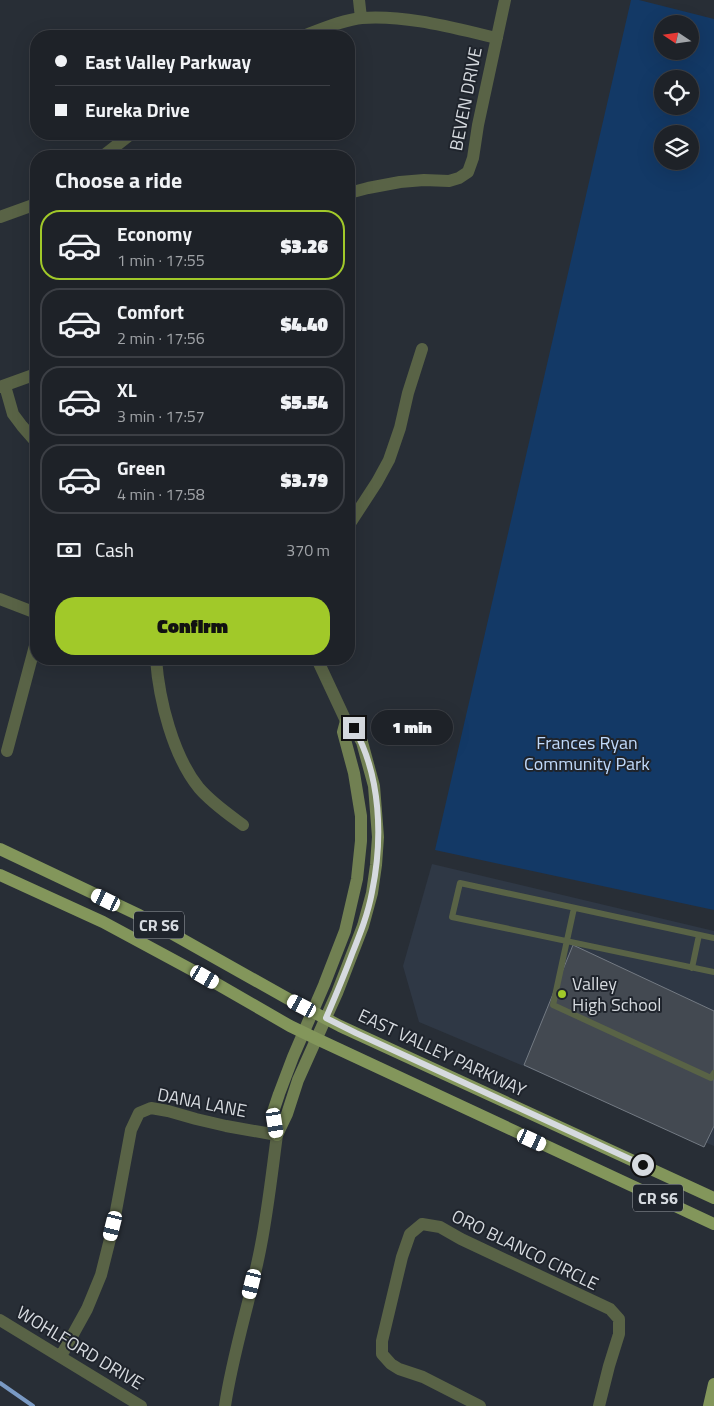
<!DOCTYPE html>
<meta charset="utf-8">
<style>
:root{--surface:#1e2228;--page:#2b2f34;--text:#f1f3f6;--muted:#a1a4a8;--line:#3c3f45;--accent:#a1c929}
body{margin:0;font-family:"Titillium Web",sans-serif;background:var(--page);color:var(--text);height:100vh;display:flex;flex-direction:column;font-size:19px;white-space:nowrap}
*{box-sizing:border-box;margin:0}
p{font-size:16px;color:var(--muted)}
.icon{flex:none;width:28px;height:28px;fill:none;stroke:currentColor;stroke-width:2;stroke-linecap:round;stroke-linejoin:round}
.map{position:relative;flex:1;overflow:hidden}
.details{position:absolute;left:30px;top:150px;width:325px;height:515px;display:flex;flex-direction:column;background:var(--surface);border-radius:20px;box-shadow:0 5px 20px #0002,0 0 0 1px var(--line)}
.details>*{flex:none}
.banner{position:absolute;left:30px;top:30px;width:325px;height:110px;border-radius:20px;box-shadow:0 5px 20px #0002,0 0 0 1px var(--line);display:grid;align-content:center;height:110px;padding:0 25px;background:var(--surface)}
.needle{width:32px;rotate:283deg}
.fabs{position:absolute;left:654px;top:15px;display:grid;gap:10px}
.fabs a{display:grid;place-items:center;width:45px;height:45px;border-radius:50%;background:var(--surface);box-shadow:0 5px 20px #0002,0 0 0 1px var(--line);font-size:25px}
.end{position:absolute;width:22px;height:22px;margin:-11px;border:6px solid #d6dadf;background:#111;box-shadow:0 0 0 2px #111}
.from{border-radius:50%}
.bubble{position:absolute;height:35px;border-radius:18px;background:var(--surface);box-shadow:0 5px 20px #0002,0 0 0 1px var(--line);font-size:16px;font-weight:800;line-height:35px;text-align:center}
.car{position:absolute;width:15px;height:30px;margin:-15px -8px;border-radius:6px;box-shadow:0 0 4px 1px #0007;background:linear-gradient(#fff 24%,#345 0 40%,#fff 0 76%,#345 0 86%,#fff 0)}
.banner b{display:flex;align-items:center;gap:18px;height:48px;font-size:19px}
.banner b+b{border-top:1px solid var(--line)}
.banner i{width:12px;height:12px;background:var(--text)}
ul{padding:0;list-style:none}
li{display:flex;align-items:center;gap:15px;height:70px;margin:0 10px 8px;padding:0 15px;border:2px solid var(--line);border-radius:20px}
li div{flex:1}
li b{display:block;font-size:19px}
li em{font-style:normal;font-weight:800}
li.on{border-color:var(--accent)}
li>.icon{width:45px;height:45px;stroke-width:1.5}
h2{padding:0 25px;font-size:22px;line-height:60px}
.pay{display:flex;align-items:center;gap:12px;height:55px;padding:0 25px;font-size:19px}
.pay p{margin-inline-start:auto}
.action{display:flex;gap:10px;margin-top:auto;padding:10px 25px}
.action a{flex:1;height:58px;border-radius:20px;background:var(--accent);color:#111;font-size:20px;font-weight:800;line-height:58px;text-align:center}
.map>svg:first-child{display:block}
.built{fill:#2f3845}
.green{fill:#133966;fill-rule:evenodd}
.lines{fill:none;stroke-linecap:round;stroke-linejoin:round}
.stream{stroke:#7a9ac4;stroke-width:4}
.building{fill:#434951;stroke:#737a83}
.lane{stroke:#596346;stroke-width:6}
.street{stroke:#596346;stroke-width:12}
.secondary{stroke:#718052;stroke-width:12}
.primary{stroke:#83965b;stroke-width:12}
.route{stroke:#d6dadf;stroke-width:6}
.poi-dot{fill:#a1c929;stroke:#1f242c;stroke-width:2}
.labels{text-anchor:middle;stroke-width:4;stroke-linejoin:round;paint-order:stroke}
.shield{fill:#1f242c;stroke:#9fa3a9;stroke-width:1}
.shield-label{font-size:16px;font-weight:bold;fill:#d6dadf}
.street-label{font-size:18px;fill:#d6dadf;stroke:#1f242c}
.park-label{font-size:18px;fill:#c1dafb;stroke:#1f242c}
.poi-label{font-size:18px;fill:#d6dadf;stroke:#1f242c;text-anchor:start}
</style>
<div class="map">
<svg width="714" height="1406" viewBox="0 0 714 1406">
<rect width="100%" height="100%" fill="#282e36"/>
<path class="built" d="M432,864l282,67v215l-295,-124 -16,-56z"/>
<path class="green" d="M631,0h8l75,19v891l-279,-60zM662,24h28v27h-28zM662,79h28v27h-28zM662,134h28v27h-28z"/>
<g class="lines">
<path class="stream" d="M0,1383l33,23"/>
</g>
<path class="building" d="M573,945l141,66v115l-10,21 -180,-82z"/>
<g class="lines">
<path class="lane" d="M574,908l-21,97 158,73 3,-5
M714,938l-254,-55 -8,34 262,55
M692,968l7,-33"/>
<path class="street" d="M359,0l2,18
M303,36c19,-7 39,-16 59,-18 46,-3 91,10 135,20
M103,156l28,-22
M349,193l19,-5 32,-6 24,-2 25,1 10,-3 9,-6 5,-14 5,-33 27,-125
M0,217l36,-13
M5,386l8,28 9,12 14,16
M0,387l36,-13
M349,525l28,-43 12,-22 11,-32 8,-35 14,-44
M0,599l36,14
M156,659c3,41 17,97 43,129 13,15 29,26 44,37
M317,659l29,62
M7,751l29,-109
M0,1320l141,86
M61,1356l26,-47 14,-34 12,-48 18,-97 8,-17 12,-5 17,3 28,8 30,7 51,9c-5,37 -9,74 -16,110 -10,54 -28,106 -36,161
M480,1406l-57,-29 -24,-8 -8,-5 -9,-10v-13l20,-84 8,-23 12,-10 18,3 21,12 149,70 9,10v15l-10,32 -10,40"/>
<path class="secondary" d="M346,721l8,7 8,14 12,44 4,51 -2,28 -4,28 -9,33 -26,67 -39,87 -11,34 -10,21 -4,-23 6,-18 14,-37 31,-72 21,-54 12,-52 4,-38v-25l-7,-43 -11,-41z"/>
<path class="primary" d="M0,849l139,66 153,86 48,25 374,172
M0,875l103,47 102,55 85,49 27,13 397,185
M709,1406l5,-22"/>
</g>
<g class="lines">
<path class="route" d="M354,728c27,48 29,111 18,164 -4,22 -12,42 -20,62 -8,22 -17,43 -26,64l30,15 287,132"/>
</g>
<circle class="poi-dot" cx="562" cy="994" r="5"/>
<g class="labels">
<g class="shield">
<rect x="134" y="911.5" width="50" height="27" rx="4"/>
<rect x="633" y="1184.5" width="50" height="27" rx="4"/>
</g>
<g class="shield-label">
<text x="159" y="931">CR S6</text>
<text x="658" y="1204">CR S6</text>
</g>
<g class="street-label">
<text transform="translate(466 99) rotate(-79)" y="6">BEVEN DRIVE</text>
<text transform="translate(442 1053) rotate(25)" y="6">EAST VALLEY PARKWAY</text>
<text transform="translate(202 1103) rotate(11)" y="6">DANA LANE</text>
<text transform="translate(525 1250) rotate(26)" y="6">ORO BLANCO CIRCLE</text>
<text transform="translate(80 1348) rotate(31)" y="6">WOHLFORD DRIVE</text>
</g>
<g class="park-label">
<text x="587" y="749">Frances Ryan<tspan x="587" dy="21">Community Park</tspan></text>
</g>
<g class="poi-label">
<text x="572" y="990">Valley<tspan x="572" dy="21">High School</tspan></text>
</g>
</g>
</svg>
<div class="fabs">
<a><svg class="needle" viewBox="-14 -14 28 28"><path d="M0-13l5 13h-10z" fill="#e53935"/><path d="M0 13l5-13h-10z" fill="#a1a4a8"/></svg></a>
<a><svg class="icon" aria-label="locate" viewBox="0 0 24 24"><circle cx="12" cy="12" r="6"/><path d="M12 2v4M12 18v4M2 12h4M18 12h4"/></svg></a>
<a><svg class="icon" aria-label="layers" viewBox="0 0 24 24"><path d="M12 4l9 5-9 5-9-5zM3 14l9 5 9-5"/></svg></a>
</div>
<i class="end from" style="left:643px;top:1165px"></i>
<i class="end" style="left:354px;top:728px"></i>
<div class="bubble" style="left:371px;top:710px;width:82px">1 min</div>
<i class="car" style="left:106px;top:900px;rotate:296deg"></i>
<i class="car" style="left:205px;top:977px;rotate:120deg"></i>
<i class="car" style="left:302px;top:1006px;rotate:298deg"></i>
<i class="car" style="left:275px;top:1123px;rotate:171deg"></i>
<i class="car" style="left:532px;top:1140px;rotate:115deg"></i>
<i class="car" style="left:113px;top:1226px;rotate:194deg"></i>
<i class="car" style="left:252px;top:1284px;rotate:194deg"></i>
<div class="banner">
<b><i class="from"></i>East Valley Parkway</b>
<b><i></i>Eureka Drive</b>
</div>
<section class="details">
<h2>Choose a ride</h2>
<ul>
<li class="on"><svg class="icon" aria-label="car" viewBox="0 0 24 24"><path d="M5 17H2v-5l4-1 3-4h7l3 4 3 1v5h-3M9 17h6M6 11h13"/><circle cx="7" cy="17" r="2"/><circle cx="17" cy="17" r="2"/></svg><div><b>Economy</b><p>1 min · 17:55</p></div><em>$3.26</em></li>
<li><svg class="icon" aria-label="car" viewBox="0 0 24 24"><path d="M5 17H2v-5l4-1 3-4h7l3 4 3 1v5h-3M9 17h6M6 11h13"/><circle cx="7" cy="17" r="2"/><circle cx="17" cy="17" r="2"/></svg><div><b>Comfort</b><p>2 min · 17:56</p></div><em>$4.40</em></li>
<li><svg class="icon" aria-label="car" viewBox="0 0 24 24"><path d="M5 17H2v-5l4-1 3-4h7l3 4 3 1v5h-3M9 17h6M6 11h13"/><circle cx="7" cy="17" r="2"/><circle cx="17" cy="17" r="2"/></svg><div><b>XL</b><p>3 min · 17:57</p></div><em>$5.54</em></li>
<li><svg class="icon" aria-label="car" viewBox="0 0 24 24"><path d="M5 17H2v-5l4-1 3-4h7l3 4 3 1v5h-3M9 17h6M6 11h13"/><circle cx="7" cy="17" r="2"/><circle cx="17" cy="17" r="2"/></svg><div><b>Green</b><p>4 min · 17:58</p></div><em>$3.79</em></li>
</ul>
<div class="pay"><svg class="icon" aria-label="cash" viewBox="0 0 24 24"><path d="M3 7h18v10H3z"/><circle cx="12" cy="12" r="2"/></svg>Cash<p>370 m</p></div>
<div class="action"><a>Confirm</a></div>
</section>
</div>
